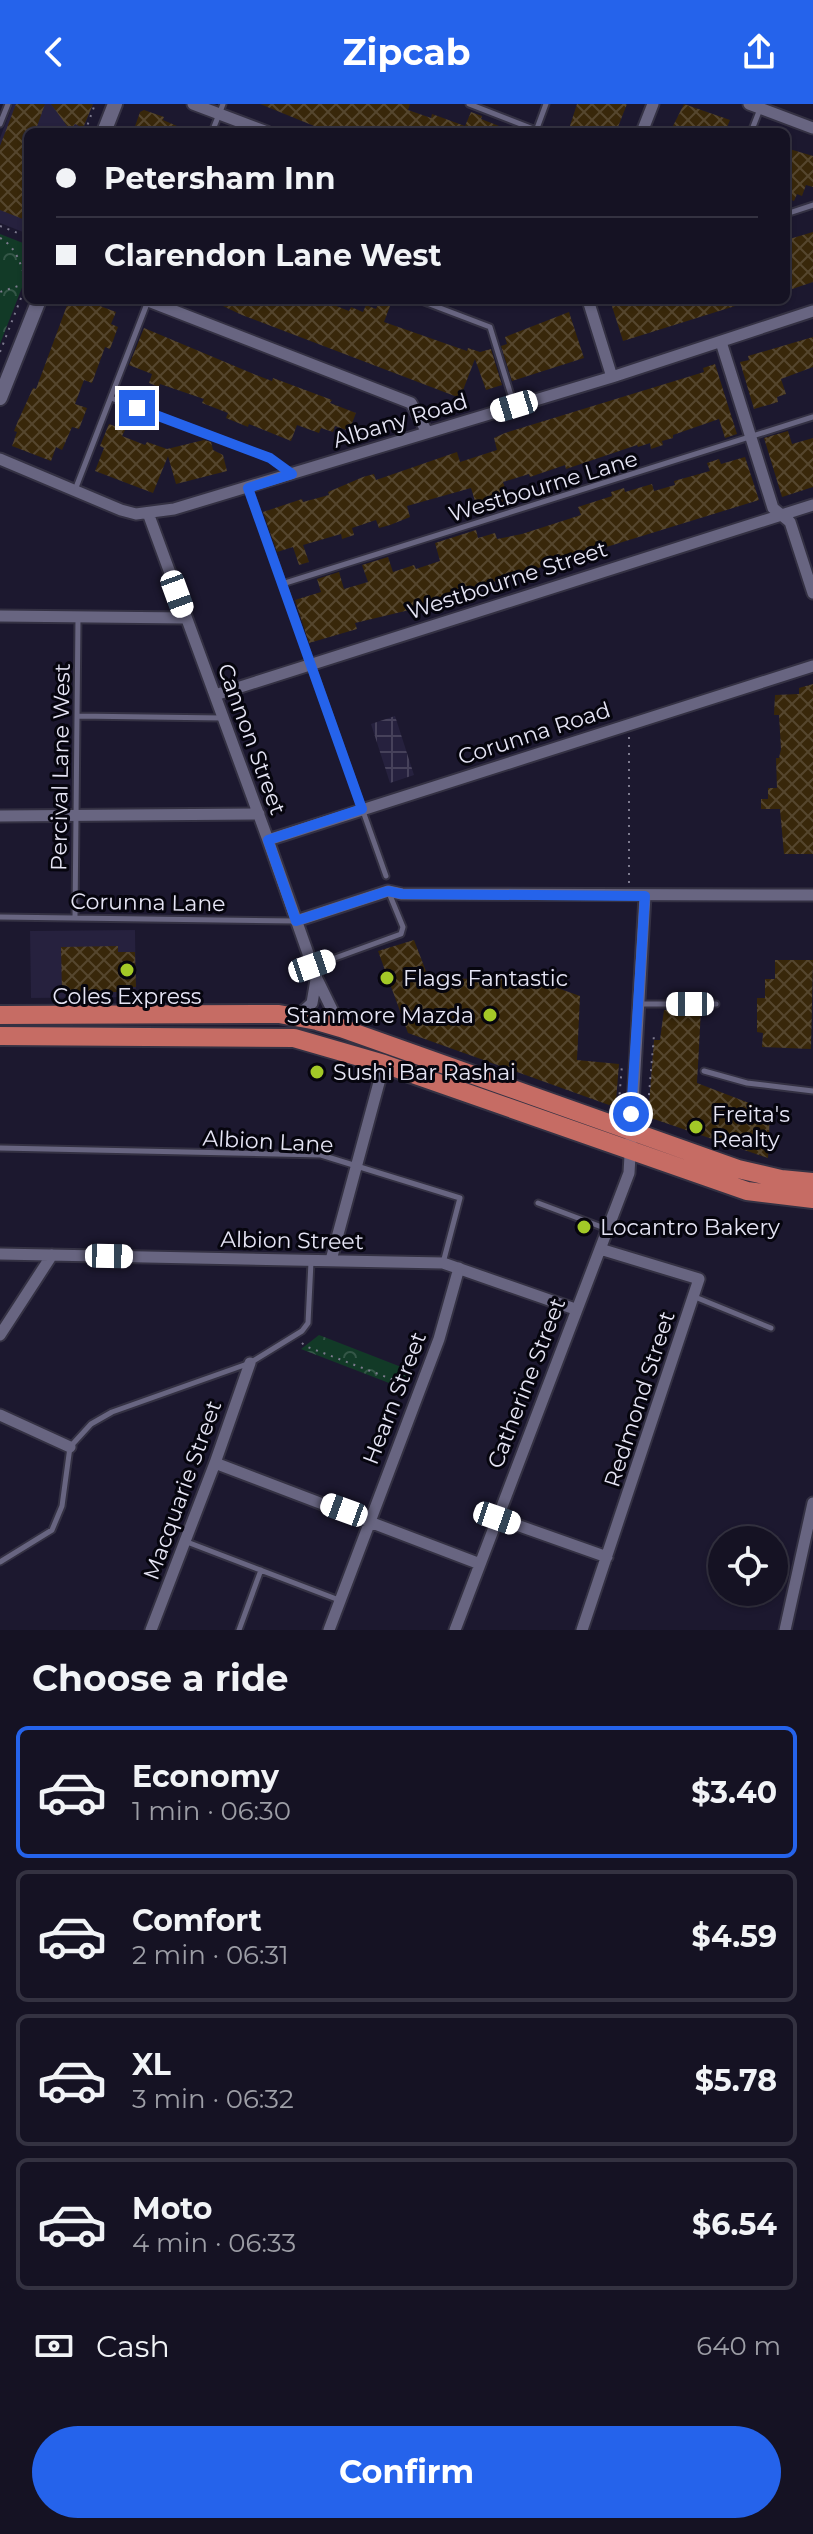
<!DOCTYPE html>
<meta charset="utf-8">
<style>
:root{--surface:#151223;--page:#1e1b2b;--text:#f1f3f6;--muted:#9d9ea6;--line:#343241;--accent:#2563eb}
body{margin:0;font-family:Montserrat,sans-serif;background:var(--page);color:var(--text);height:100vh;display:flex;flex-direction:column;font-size:30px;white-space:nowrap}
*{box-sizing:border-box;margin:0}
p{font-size:26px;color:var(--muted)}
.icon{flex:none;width:44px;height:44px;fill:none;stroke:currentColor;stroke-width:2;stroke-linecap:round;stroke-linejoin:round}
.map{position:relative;height:1526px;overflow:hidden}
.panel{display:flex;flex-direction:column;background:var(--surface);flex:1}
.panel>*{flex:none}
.banner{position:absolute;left:24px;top:24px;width:766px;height:176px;border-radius:12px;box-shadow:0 2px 6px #0004,0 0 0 2px var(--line);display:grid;align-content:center;height:176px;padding:0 32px;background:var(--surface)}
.controls{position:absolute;left:708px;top:1422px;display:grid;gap:16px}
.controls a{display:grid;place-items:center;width:80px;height:80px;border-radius:50%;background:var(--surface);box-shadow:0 2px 6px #0004,0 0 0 2px var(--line);font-size:40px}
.end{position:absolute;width:36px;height:36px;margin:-18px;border:10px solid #2563eb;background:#fff;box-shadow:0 0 0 4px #fff}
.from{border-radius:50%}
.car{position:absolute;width:24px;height:48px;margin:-24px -12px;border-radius:10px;box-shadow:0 0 6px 2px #0007;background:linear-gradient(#fff 24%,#345 0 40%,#fff 0 76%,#345 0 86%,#fff 0)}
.banner b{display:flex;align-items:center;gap:28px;height:76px;font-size:30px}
.banner b+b{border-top:2px solid var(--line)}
.banner i{width:20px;height:20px;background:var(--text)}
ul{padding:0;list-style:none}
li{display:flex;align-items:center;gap:24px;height:132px;margin:0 16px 12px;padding:0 16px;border:4px solid var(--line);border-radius:12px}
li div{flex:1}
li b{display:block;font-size:30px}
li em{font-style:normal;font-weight:700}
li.selected{border-color:var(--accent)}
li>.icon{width:72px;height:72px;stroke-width:1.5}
h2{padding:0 32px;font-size:36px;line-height:96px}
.pay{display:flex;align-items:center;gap:20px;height:88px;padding:0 32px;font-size:30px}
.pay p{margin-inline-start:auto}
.cta{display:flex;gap:16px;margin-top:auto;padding:16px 32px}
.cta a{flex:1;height:92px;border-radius:48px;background:var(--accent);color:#fff;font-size:32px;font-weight:700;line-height:92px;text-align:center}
header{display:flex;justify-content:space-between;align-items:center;height:104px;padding:0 32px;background:var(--accent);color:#fff;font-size:36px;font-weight:700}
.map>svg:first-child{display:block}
.built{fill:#26213e}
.industrial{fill:url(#industrial-grid)}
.park{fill:url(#park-crowns)}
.building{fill:url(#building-cross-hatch)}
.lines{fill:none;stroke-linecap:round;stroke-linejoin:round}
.service-casing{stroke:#343143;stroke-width:9}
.minor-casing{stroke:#343143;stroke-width:15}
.tertiary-casing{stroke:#343143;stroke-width:18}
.trunk-casing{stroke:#343143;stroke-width:22}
.path{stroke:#7d7a8e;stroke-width:2;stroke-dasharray:2 6;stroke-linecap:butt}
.service{stroke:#686581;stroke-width:5}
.minor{stroke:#686581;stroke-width:11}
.tertiary{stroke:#686581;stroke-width:14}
.trunk{stroke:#c66c64;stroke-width:18}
.route{stroke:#2563eb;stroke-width:10}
.poi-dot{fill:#a3c927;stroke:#06050e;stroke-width:3}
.labels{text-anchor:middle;stroke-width:6;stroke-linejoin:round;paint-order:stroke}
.street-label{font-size:22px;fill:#e6e5f5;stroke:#06050e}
.poi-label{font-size:22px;fill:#e6e5f5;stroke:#06050e;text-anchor:start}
</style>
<header><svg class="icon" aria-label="back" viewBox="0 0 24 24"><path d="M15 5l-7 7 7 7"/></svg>Zipcab<svg class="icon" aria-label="share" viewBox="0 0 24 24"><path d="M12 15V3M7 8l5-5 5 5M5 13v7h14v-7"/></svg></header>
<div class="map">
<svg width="813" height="1526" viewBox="0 0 813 1526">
<defs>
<pattern id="industrial-grid" width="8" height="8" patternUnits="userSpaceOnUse" patternTransform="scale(2)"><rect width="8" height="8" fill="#26213e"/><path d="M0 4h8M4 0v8" fill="none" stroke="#46415a"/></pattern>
<pattern id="park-crowns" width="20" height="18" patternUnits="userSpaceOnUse" patternTransform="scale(2)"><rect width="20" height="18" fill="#123a27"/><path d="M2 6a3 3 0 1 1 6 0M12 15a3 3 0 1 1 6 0" fill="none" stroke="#345647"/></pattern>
<pattern id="building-cross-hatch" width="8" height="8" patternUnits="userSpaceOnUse" patternTransform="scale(2)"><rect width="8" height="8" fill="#38270a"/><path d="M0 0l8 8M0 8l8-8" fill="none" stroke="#55462e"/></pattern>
</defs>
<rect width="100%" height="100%" fill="#1c182f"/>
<path class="built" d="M13,0h80l-11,28h-54v102l-28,-11v-85z
M135,826l1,67 -105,1 -1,-67z"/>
<path class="industrial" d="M395,612l19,59 -24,8 -19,-59z"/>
<path class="park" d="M0,130l28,11v27l-28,72z
M319,1231l90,35 -7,18 -101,-39z"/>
<path class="building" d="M16,0h29l-10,28h-7v89l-28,-11v-64z
M51,0h42l-10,24 -8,-4 -5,6z
M260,0h150l-2,6 23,8 1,-4 33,12 6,-14 11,4 -1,3 31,12 -183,1z
M577,0h50l-11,28h-48z
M684,0l46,16 -5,12h-55z
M144,6l20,7 -1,3 28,12h-58l7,-20z
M786,44l27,8v31l-7,-2 -4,11 -5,-2 -3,7 -8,-3z
M813,128v50l-27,9v-51z
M69,196h15l32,12 -5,12 7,3 -8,22 -5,-2 -13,36 -8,-3 -9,24 12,4 -8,21 -7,-2 -10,23 -6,-3 -5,14 -39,-15 5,-14 -3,-1 4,-10 15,-33 3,1z
M210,196h111l28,11 2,-4 12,5 3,-7 10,4 3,-7 11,4 -6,16 83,29 1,-3 12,4 11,-3 11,36 -16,5 -11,-31 -15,39 -218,-83z
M610,196h138v2l-125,39z
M569,208l15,46 -72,23 -11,-35 6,-2 -2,-7z
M144,224l112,47 16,6 1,-3 59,22 -2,3 26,10 -7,18 -14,-5 -2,6 -12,-4 -2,5 -22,-8 -6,16 -42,-17 -1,3 -22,-9 2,-5 -26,-10 2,-4 -44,-15 -1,3 -10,-4 3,-9 -23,-9z
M813,233v30l-32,12 5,15 -9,3 1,5 -24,7 -14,-47 9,-2 -1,-4z
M715,260l22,70 -12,4 -6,-19 -46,16v3l-11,3 1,4 -12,4 -1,-6 -12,4 -1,-2 -71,24 -1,-4 -35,12 -1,-3 -26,8 6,18 -4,1 1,4 -27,9 -8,-26 -64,18 3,11 -20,8 -11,3 -3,-8 -24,8 2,7 -12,4 -1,-5 -38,11 6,17 -10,3 -6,-18 -16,5 -14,-40 39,-13 1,3 26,-7 -1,-3 35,-15 11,-3 2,6 81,-28 3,10 37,-12 -3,-12 11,-5 199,-61 -1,-4z
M109,320l16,6 -3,6 23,9 2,-3 20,7 37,-9 7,2 2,8 10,5 4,16 -51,13 -8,-28 -15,37 -58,-22 9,-23 -4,-2z
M788,327l4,13 21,-6v49l-31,10 -18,-59z
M745,353l14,43 -263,81 -74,26 -67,16 2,6 -48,14 -14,-43 26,-8 -4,-13 22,-7 5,17 24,-7 -6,-17 26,-8 5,15 21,-7 2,4 24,-8 -5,-18 41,-13 2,8 17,-5 2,6 25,-5 59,-19 -3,-8 34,-11 -1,-4 13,-4 1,4 27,-8 2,7 21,-6 -1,-4 36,-10 -3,-8 12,-4 2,5z
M813,580v170h-29l-4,-45h-19v-10h7v-11h9l-1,-30h3l2,-9 -2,-34h-5l1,-20 24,-1v-6z
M414,836l15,39 100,-1 51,18 -3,64 42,4 -3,37 -7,4 -201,-72 -30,-82z
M118,842v6h17l1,35 -17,1v4h-57l-1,-45z
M775,856h38l-2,89 -49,-2 1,-14 -6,-1v-34h8v-19h10z
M664,906h37l-4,73 73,28 -2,47 -120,-41 6,-77h6z"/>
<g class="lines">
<defs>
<path id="service" d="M469,0l67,26
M0,20l8,-20
M536,27l10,-27
M212,28l11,-28
M751,28l9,-23
M786,110l27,-9
M419,196l71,27 24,78
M111,294l159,60 20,15
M249,385l137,387
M75,386l73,-189
M282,480l531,-167
M77,612l145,2
M0,813l295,4
M75,813l3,-299
M313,862l88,-32 2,-7 -14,-34
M641,900h75
M704,967l43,12 66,8
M0,1044l321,7 139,43 -17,65
M538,1099l69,26
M695,1193l76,31
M187,1438l152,58
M0,1458l52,-32 10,-24 8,-59 21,-23 21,-12 138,-49 52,-32 6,-8 3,-61
M239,1526l22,-60"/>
<path id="minor" d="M193,0l74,28
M749,0l64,24
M642,28l11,-28
M146,196l265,103 16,29
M588,196l24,77
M721,238l52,166 17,14 23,71
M0,355l121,51 15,4 38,-5 438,-132 201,-66
M148,409l120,327 49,139 24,49
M0,512l186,2
M215,591l598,-190
M0,712l259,-2
M268,736l545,-174
M296,817l92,-30 14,3 411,1
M297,913l15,-14 4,-23
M0,1150l443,9 132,46
M331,1156l53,-196
M0,1231l52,-80
M0,1311l70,32
M215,1359l265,101
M497,1414l110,39
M151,1526l64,-167 35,-100
M329,1526l110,-291 20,-71
M455,1526l174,-457 16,-277
M582,1526l117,-351 -99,-30
M785,1526l28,-127"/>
<path id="tertiary" d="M104,28l11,-28
M0,294l39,-98"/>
<path id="trunk" d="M0,911l279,-1 38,7 24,7 397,141 43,10 32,3
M0,932l294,2 90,26 363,127 66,8"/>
</defs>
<use href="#service" class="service-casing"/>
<use href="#minor" class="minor-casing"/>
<use href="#tertiary" class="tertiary-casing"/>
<use href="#trunk" class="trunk-casing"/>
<path class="path" d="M85,28l10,-28
M0,122l28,11
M0,134c17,9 21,28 27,45l-27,9
M0,248l28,-72
M629,633v146
M612,1003l7,-6 3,-36
M647,1015l7,-84
M302,1239l3,3 102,39"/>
<use href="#service" class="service"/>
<use href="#minor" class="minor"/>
<use href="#tertiary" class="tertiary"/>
<use href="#trunk" class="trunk"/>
</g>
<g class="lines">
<path class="route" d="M137,304l133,50 22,16 -44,14 114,321 -94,31 28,81 92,-30 14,3 243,2 -14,218"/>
</g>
<g class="poi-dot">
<circle cx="127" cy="866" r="8"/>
<circle cx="387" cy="874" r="8"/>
<circle cx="490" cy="911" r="8"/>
<circle cx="317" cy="968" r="8"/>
<circle cx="696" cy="1023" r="8"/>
<circle cx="584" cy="1123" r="8"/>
</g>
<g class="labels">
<g class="street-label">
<text transform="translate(400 316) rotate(-17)" y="8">Albany Road</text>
<text transform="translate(543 382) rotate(-17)" y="8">Westbourne Lane</text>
<text transform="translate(507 476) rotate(-18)" y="8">Westbourne Street</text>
<text transform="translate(534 629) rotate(-18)" y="8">Corunna Road</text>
<text transform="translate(252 635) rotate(70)" y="8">Cannon Street</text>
<text transform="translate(60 663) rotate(-89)" y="8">Percival Lane West</text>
<text transform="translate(148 798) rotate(1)" y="8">Corunna Lane</text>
<text transform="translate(268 1037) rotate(3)" y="8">Albion Lane</text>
<text transform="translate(292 1136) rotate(1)" y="8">Albion Street</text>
<text transform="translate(526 1279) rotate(-69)" y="8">Catherine Street</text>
<text transform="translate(394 1294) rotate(-69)" y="8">Hearn Street</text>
<text transform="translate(639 1295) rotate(-72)" y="8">Redmond Street</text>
<text transform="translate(182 1386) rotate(-70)" y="8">Macquarie Street</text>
</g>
<g class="poi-label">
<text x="403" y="882">Flags Fantastic</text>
<text x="127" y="900" text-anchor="middle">Coles Express</text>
<text x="474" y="919" text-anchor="end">Stanmore Mazda</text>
<text x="333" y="976">Sushi Bar Rashai</text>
<text x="712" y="1018">Freita's<tspan x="712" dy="25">Realty</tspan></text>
<text x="600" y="1131">Locantro Bakery</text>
</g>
</g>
</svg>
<div class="controls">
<a><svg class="icon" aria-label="locate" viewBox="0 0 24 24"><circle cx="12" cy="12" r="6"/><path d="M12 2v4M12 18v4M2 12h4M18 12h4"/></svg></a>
</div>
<i class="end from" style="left:631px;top:1010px"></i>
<i class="end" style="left:137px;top:304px"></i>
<i class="car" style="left:514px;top:302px;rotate:253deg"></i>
<i class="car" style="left:177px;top:490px;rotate:160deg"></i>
<i class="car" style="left:312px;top:862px;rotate:71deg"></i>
<i class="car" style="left:690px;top:900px;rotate:270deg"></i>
<i class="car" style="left:109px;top:1152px;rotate:91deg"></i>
<i class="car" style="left:344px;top:1406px;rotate:290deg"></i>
<i class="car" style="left:497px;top:1414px;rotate:109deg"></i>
<div class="banner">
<b><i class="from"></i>Petersham Inn</b>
<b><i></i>Clarendon Lane West</b>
</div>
</div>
<section class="panel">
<h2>Choose a ride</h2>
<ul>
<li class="selected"><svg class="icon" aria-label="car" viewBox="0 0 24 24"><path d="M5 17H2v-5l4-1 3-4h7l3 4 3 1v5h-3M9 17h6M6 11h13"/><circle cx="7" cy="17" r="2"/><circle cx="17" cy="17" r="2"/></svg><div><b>Economy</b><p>1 min · 06:30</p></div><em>$3.40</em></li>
<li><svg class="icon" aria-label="car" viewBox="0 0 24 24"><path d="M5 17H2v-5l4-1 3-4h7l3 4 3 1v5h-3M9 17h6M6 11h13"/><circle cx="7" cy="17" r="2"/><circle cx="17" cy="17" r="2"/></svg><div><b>Comfort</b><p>2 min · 06:31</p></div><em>$4.59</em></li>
<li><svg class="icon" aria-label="car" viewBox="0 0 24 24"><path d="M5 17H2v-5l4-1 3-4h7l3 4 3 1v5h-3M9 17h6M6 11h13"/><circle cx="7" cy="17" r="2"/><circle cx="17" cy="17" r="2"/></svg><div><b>XL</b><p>3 min · 06:32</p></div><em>$5.78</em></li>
<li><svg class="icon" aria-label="car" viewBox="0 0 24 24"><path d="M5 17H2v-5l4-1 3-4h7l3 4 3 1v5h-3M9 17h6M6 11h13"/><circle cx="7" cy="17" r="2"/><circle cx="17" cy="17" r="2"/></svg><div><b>Moto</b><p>4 min · 06:33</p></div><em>$6.54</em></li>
</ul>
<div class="pay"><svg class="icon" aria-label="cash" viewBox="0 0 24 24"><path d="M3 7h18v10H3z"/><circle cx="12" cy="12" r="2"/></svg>Cash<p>640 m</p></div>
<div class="cta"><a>Confirm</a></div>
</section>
